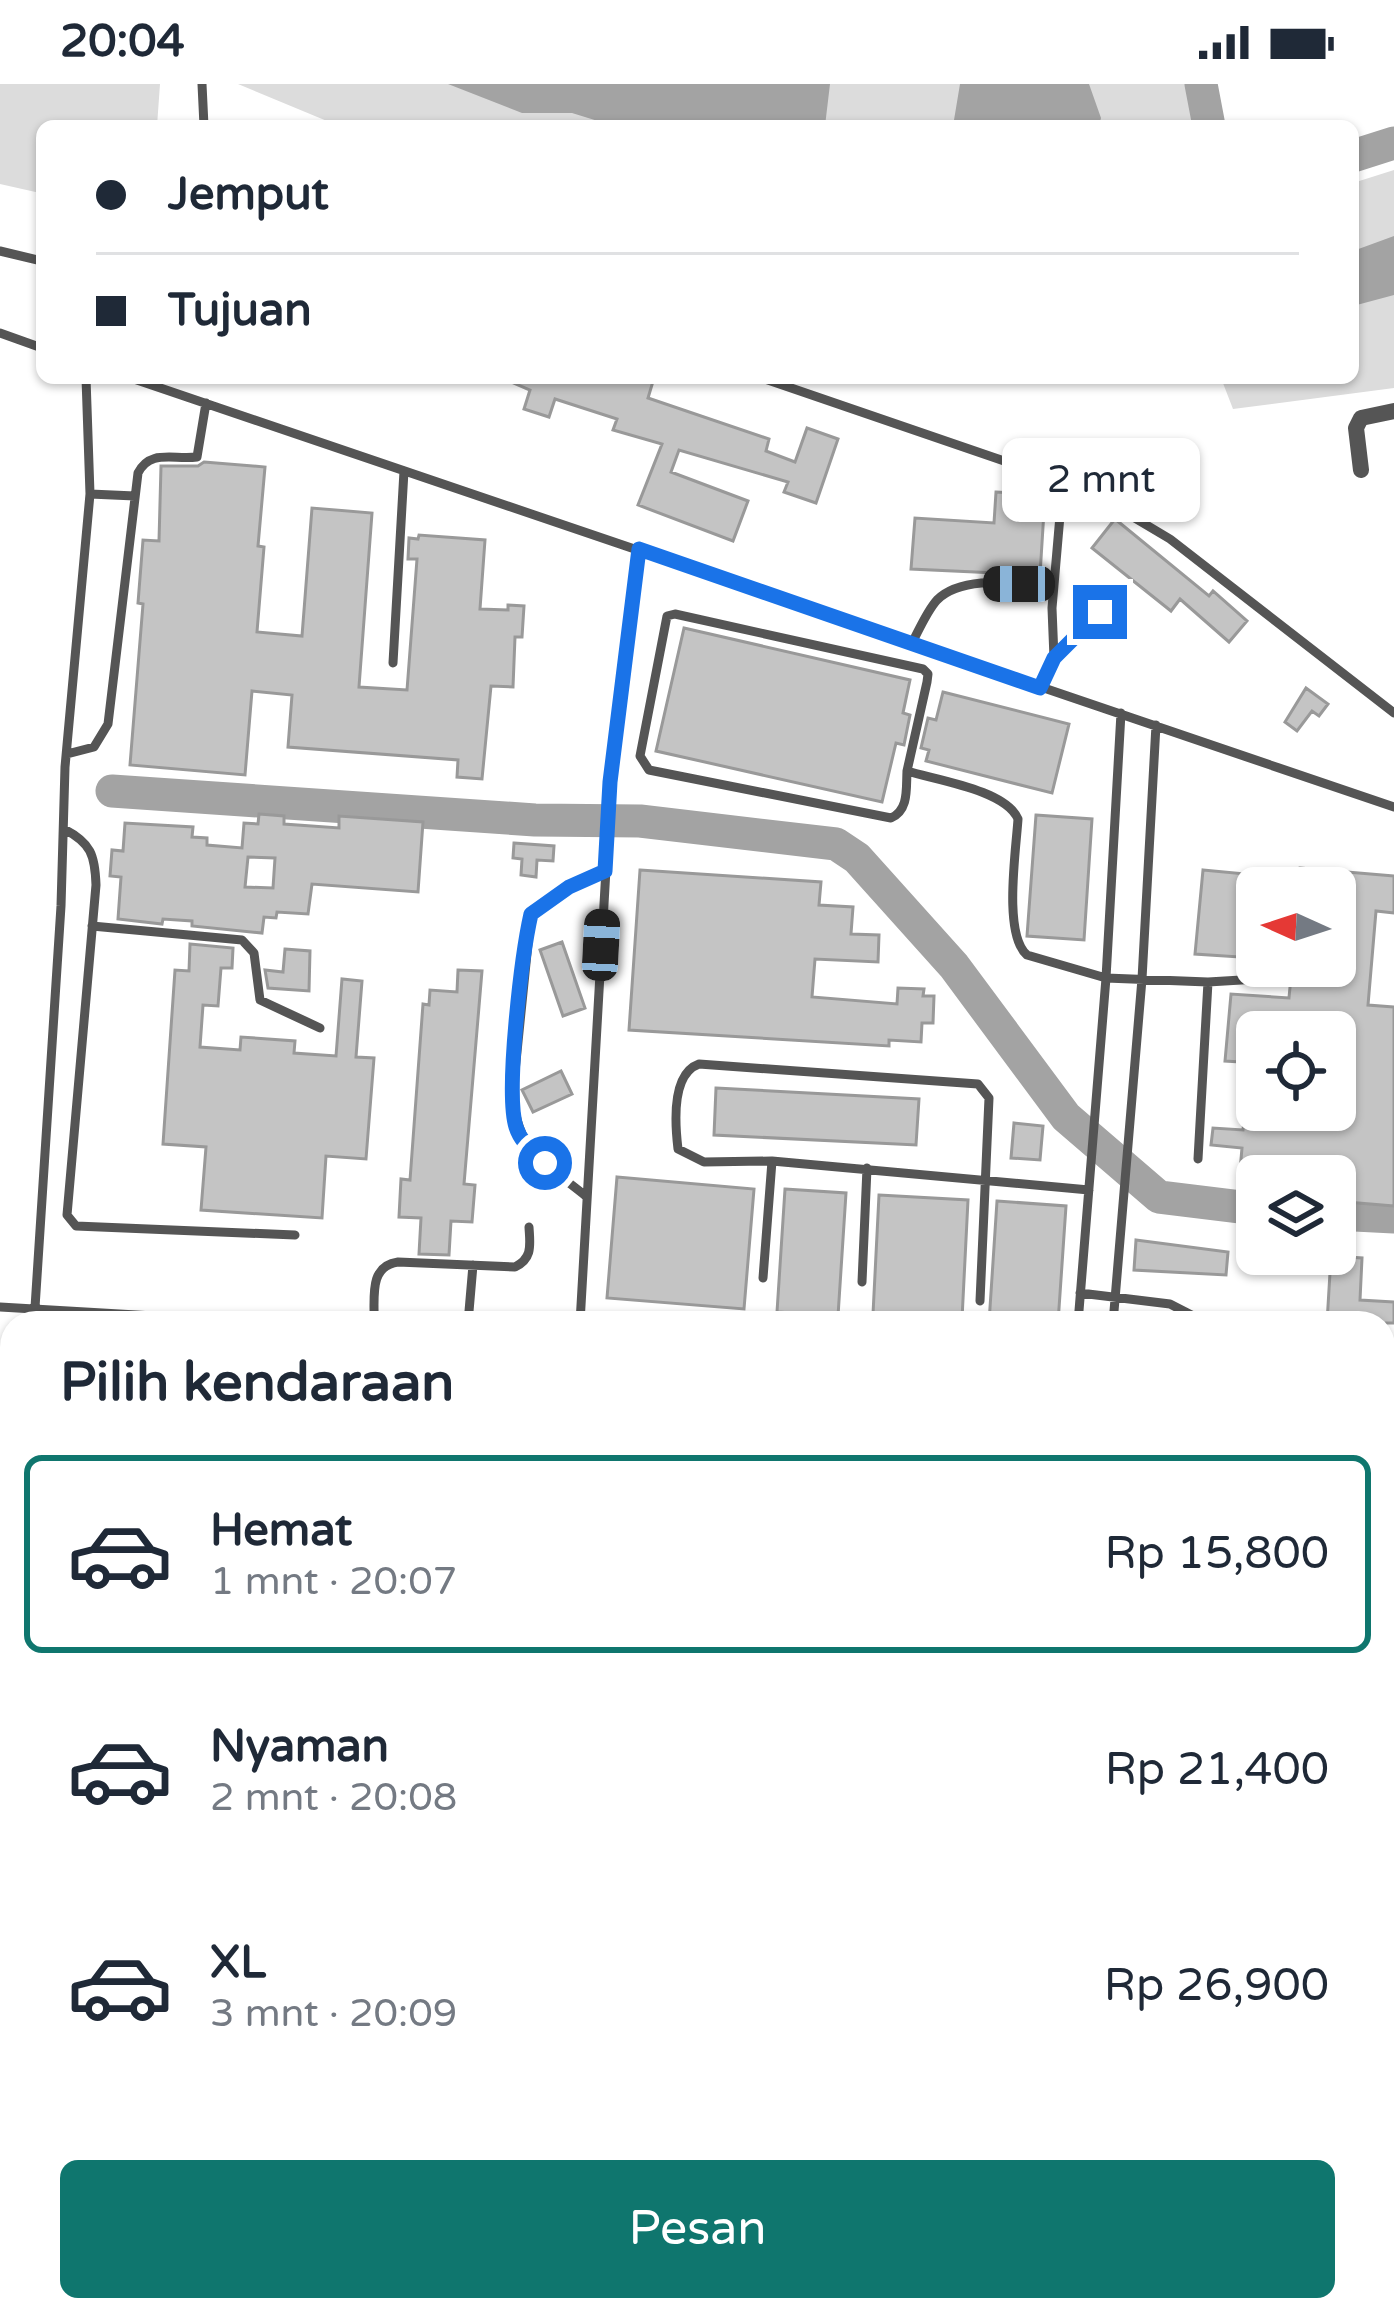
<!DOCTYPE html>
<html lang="id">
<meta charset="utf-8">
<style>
:root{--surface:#fff;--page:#f2f2f3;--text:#1f2937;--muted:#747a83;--line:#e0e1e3;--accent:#0f766e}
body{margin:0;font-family:"Varela Round",sans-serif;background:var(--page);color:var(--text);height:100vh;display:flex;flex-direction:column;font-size:45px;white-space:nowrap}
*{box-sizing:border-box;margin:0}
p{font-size:39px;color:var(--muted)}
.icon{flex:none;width:66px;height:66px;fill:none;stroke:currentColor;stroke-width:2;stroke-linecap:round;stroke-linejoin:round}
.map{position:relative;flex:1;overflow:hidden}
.panel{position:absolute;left:0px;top:1227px;width:1395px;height:1011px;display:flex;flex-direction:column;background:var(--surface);border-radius:36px 36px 0 0;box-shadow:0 3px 9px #0004}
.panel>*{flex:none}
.top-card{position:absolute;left:36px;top:36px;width:1323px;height:264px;border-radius:18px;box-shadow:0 3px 9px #0004;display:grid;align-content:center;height:264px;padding:0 60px;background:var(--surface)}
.needle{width:78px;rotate:273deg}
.buttons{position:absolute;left:1236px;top:783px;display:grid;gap:24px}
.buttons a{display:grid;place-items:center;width:120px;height:120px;border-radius:18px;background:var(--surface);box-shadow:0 3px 9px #0004;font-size:60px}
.end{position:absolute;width:54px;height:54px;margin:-27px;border:15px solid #1a73e8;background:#fff;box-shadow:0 0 0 6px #fff}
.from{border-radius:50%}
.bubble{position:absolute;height:84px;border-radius:18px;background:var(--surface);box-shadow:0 3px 9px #0004;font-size:39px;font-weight:600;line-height:84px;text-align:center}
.car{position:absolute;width:36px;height:72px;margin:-36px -18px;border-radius:15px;box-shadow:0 0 9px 3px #0007;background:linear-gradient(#222 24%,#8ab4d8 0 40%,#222 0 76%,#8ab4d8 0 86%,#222 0)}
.top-card b{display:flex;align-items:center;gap:42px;height:114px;font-size:45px}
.top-card b+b{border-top:3px solid var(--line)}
.top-card i{width:30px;height:30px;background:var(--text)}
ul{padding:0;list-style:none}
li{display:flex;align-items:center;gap:36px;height:198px;margin:0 24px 18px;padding:0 36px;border:6px solid transparent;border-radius:18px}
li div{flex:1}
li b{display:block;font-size:45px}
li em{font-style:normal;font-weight:600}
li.active{border-color:var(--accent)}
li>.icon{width:108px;height:108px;stroke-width:1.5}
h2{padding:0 60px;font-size:54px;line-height:144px}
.primary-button{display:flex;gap:24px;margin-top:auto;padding:24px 60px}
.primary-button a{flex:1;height:138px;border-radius:18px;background:var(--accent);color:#fff;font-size:48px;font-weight:600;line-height:138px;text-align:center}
.status{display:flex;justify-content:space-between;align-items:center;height:84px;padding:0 60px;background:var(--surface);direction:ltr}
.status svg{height:33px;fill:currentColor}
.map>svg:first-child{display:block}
.green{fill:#dcdcdc}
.water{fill:#a3a3a3}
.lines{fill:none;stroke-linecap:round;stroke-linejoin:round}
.river{stroke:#a3a3a3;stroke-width:33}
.building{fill:#c4c4c4;stroke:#999;stroke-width:3;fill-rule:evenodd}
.lane{stroke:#555;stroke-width:9}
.street{stroke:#555;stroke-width:16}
.route{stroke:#1a73e8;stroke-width:15}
</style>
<div class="status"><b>20:04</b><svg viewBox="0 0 49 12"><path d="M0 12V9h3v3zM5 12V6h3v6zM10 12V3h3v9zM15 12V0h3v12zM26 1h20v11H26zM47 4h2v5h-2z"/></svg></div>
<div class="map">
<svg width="1394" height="2237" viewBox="0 0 1394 2237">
<rect width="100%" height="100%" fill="#fff"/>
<path class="green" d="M0,0h160l-3,42h-115l-2,67 -40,-9z
M238,0h950l14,42h-863z
M1394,86v218l-161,21 -12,-31h132v-195z"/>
<path class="water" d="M448,0h382l-5,42h-211l-42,-13h-50z
M960,0h129l12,34 -2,8h-146z
M1394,152v59l-41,11v-55z"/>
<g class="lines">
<path class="river" d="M1201,0l8,42
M1353,72l41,-13
M112,707l423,29 105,1 196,23 21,14 97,108 112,151 93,80 98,12
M1335,1130l59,3"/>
</g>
<path class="building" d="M502,294h152l-6,20 121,41 -3,12 29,11 12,-34 31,11 -22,64 -32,-11 4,-10 -109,-32 -8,22 77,29 -15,40 -95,-36 24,-61 -49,-14 4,-11 -62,-20 -6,18 -25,-8 6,-19z
M204,378l61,5 -7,79 6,1 -7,85 45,4 10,-128 60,5 -13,174 48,3 10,-131h-9l1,-21 9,1 1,-4 66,5 -5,69 28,1v-5l16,1 -2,31h-7l-2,50 -22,-1 -9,93 -25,-2 1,-17 -170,-13 4,-52 -40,-4 -7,84 -115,-10 13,-161 -5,-1 5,-63 16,1 2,-75h37z
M996,408l49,3 -5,80 -129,-6 4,-51 79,5z
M1115,435l94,77 4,-5 34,30 -18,21 -49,-43 -9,12 -79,-63z
M684,544l226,52 -7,33 7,2 -6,30 -8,-2 -14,59 -226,-51z
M1306,604l22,16 -9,12 -7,-5 -15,20 -12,-9z
M943,608l126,32 -17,69 -126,-32 3,-11 -8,-2 7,-30 8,2z
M259,730l25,2v8l55,4v-12l84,6 -5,70 -106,-8 -4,30 -31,-2 -1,6 -12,-1 -2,16 -70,-7v-5l-29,-2 -1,5 -44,-5 3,-42 -11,-1 2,-26 11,1 2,-28 68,4 -1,10 15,1v7l35,3 2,-25 14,1zM248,773l27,1 -2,30 -28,-1z
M1036,731l56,4 -8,121 -57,-4z
M514,759l40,3 -1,15 -16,-1 -1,17 -15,-2 1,-16 -9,-1z
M1300,784l94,8v37l-18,-2 -8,94 26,2v199l-59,-5v-25h-78v18l-19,-1 4,-45 -31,-3 2,-17 30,2 2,-20h90v-78h-78v31l-32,-2 6,-67 58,4 3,-32h43v-78h-37z
M640,786l181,12 -2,23 34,2 -2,27 28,1 -1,27 -63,-3 -3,38 85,7 1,-16 26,1 -1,7h11l-1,27h-11l-1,19 -32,-2v6l-260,-16z
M1203,786l43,4 -7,83 -44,-3z
M562,858l23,66 -22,8 -23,-66z
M190,860l43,4 -1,20h-11l-3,38 -15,-1 -3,42 40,3 1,-13 54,4 -1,12 42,3 6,-77 20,2 -6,76 18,1 -8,101 -40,-3 -4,62 -121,-8 5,-63 -43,-3 12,-174 14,1z
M285,865l25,2 -1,40 -41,-3 -3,-18 18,2z
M458,886l24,1 -18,213 11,1 -3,37 -21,-1 -2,34 -30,-1 2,-36 -22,-1 2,-38 9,1 13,-176 6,1 1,-15 27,2z
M561,987l11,23 -39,18 -11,-22z
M716,1004l203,11 -3,46 -202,-10z
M1014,1039l29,3 -3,34 -29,-2z
M617,1093l137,12 -10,120 -137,-11z
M785,1105l61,4 -8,123 -61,-4z
M879,1111l89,5 -6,119 -89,-5z
M997,1117l69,5 -8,117h-69z
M1136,1156l92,12 -2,23 -92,-5z
M1331,1172l31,2 -2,42 34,2v21h-67z"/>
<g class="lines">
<path class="lane" d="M202,0l2,42
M0,167l42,10
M0,249l42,15
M131,294l1263,429
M762,294l324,111 84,50 224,174
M90,410l45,2
M912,559c7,-13 15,-32 25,-43 26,-26 84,-16 117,-15
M1054,574l45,-46
M393,579l11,-192
M1040,604l14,-30 -2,-50 11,-127
M67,670l27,-7 14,-23 30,-251c12,-24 35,-13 59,-16l9,-54
M907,687c-1,18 2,39 -16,47l-242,-48 -9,-14 27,-140 8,-2 248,55 5,5 -1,8 -20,89c29,9 99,19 111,48 -2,32 -15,115 9,136l79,23 102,4 -10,177
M64,745c27,14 31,26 32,56l-29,330 9,11 219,9
M1270,804v-3
M92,842l150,14 12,13 6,47 60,28
M1208,898l50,-3 8,-13
M772,1077l317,29
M587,1113c-44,-36 -71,-45 -74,-106l18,-177 38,-27 36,-16
M763,1194l9,-117 -68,1 -26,-13c-3,-25 -7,-75 21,-85l279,20 11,14 -9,203
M862,1198l5,-114
M1080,1209l90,11 37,19
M0,1223l272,16
M34,1239l27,-417 4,-139 25,-273 -4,-116
M374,1239c1,-24 -6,-57 24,-61l117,5c18,-9 15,-22 14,-40
M468,1239l5,-58
M580,1239l31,-541 28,-233
M1078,1239l28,-345 15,-265
M1113,1239l29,-344 14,-254
M1383,1331l11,5
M0,1692l12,-163
M1383,1848h11
M0,2159l12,1
M993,2226l22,11
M561,2237l1,-11
M837,2237l4,-11
M1046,2237l7,-11"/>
<path class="street" d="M1361,386l-5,-42 5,-10 33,-7
M1383,2225l11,5
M1299,2237l5,-11"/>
</g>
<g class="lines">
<path class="route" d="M545,1079c-11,-11 -24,-20 -29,-36 -11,-35 6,-173 15,-213l38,-27 36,-16 5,-89 29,-233 401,139 14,-30 46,-46"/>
</g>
</svg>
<div class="buttons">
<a><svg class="needle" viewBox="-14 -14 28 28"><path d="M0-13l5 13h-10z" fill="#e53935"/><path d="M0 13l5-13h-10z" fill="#747a83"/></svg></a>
<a><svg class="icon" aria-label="locate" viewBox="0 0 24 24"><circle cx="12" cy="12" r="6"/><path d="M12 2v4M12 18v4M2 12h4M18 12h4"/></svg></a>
<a><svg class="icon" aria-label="layers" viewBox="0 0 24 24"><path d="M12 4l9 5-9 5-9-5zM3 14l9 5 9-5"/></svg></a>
</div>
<i class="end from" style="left:545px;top:1079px"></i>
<i class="end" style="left:1100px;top:528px"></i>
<div class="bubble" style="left:1002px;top:354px;width:198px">2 mnt</div>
<i class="car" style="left:1019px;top:500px;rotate:270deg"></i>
<i class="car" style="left:601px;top:861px;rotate:3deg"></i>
<div class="top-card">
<b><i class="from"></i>Jemput</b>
<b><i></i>Tujuan</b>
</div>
<section class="panel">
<h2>Pilih kendaraan</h2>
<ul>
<li class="active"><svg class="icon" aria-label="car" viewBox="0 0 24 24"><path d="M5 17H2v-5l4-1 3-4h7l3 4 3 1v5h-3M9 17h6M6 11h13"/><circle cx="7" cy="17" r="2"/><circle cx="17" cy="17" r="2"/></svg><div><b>Hemat</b><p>1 mnt · 20:07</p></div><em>Rp 15,800</em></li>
<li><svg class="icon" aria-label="car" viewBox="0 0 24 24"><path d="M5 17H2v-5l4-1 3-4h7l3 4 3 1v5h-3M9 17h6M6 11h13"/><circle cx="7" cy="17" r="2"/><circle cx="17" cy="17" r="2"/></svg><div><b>Nyaman</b><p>2 mnt · 20:08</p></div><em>Rp 21,400</em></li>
<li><svg class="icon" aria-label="car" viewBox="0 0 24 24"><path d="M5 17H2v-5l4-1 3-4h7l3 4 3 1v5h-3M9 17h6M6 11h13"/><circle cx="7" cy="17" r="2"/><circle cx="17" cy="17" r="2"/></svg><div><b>XL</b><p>3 mnt · 20:09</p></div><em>Rp 26,900</em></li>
</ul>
<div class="primary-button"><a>Pesan</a></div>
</section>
</div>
